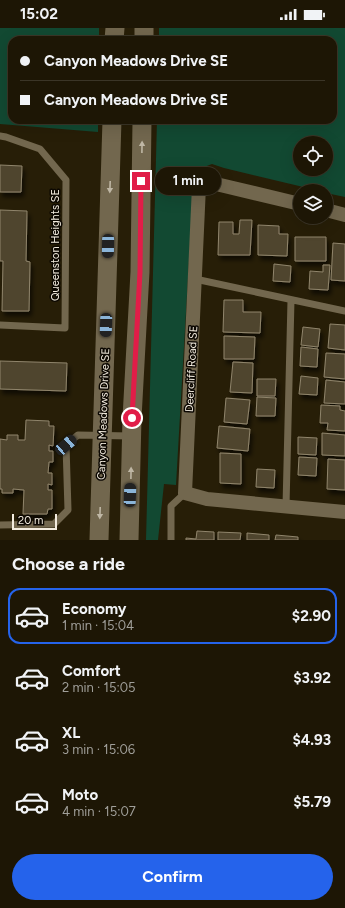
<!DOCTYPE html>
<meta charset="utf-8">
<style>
:root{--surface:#1d1605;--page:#251f0f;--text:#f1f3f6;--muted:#a09f9a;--line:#3b3527;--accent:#2563eb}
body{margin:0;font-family:Figtree,sans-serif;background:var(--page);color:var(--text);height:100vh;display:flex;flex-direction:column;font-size:15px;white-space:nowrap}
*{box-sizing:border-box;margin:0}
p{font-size:13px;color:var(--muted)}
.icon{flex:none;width:22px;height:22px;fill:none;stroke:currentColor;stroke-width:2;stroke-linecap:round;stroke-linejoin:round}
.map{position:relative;height:512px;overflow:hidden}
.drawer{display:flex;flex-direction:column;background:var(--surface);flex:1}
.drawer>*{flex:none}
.banner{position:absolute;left:8px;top:8px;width:329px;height:88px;border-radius:12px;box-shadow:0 4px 16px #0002,0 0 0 1px var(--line);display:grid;align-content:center;height:88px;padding:0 12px;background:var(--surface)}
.fabs{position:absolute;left:293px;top:108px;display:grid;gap:8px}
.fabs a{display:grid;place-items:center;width:40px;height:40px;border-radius:50%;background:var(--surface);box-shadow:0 4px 16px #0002,0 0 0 1px var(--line);font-size:20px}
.scale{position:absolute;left:12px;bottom:10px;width:45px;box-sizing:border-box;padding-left:4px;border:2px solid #f3ecdf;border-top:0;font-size:11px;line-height:14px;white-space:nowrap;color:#f3ecdf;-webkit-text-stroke:3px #0c0802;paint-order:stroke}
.end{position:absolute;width:18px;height:18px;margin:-9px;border:5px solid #e11d48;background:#fff;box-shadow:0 0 0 2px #fff}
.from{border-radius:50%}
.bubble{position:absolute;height:28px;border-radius:14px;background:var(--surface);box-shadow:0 4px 16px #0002,0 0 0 1px var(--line);font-size:13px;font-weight:700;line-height:28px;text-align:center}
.car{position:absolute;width:12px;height:24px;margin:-12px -6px;border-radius:5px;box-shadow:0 0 3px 1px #0007;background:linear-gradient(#222 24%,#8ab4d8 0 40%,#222 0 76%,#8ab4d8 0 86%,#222 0)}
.banner b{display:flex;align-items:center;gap:14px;height:38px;font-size:15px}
.banner b+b{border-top:1px solid var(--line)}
.banner i{width:10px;height:10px;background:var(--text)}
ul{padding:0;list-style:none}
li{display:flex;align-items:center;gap:12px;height:56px;margin:0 8px 6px;padding:0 4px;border:2px solid transparent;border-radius:12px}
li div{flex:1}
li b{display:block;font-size:15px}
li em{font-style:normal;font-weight:700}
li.on{border-color:var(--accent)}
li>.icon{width:36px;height:36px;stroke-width:1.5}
h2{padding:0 12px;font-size:18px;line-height:48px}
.button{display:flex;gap:8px;margin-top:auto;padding:8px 12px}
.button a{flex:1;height:46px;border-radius:24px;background:var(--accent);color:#fff;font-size:16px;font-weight:700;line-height:46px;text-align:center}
.status{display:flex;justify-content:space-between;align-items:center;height:28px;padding:0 20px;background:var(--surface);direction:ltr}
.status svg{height:11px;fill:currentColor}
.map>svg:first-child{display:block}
.green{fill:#124932;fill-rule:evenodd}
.building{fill:#4f452e;stroke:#90856c;filter:url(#shadow)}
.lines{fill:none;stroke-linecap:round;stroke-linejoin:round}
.lane{stroke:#72674e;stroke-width:7}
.street{stroke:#72674e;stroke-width:14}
.secondary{stroke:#72674e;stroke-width:19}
.oneway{fill:#bfb7a5}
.route{stroke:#e11d48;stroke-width:5}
.labels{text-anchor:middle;stroke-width:3;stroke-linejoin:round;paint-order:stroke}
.street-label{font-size:11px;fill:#f3ecdf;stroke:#0c0802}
</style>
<div class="status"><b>15:02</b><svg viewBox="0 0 49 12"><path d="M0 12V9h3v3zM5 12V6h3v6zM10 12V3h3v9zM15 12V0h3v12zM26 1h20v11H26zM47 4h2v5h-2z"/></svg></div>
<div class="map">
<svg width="345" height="512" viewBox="0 0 345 512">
<defs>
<filter id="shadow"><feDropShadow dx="2.5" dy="4.5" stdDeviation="2" flood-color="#0009"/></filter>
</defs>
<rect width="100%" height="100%" fill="#271e07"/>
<path class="green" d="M0,0h99v12h-87v80h86v12l-98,-8z
M159,0h186v169l-19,-4v-2h-6l-96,-23 -12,-4 -13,5 -5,4 -18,312 -12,-1 -6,56h-12l11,-420h176v-80h-174zM300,115h26v26h-26z"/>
<path class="building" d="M0,137l22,1 -1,26h-21z
M0,182l27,1 -1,50 4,1 -1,49h-27l1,-50h-3z
M240,192h12l-2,35h-32l1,-33h14v12h6z
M258,197l21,1v8h9l-1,22 -29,-1z
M295,209h31v24h-31z
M333,215l12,1v37l-14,-1z
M274,236l17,2 -1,16 -17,-1z
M323,237h7l-2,25 -19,-1 1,-18 13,1z
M224,272h19v12h18l-1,21 -37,-1z
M330,296l15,1v25l-17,-2z
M303,299l17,2 -2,18 -17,-2z
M224,308l31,1 -1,22h-30z
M301,319l17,2 -1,18 -17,-1z
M326,325l19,1v25l-21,-2z
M0,333l67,2 -1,28 -66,-2z
M233,334l20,1 -1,30 -22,-1z
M301,348l17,2 -1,17 -18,-1z
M257,351h19l-1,17h-18z
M326,352l19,2v22l-21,-1z
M257,369l19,1 -1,18h-19z
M226,370l24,2 -3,24 -23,-2z
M321,377l19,1v4l5,1v20l-18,-1 1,-7h-8z
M26,392l23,1v5h5l-1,20 -4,-1v6h4v11h-4l-1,11h4v12l-4,-1v6h4v19h-4l-1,5h-24l1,-24 -11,-1v4h-11v-4h-2v-50l7,1v-5h11v5h7z
M219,398l31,3 -2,22 -31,-3z
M322,405l23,2v21l-23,-1z
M298,409l19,1 -1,17 -18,-1z
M220,425l21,1v30l-21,-1z
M299,429l18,1 -1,18 -18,-1z
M328,431l17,1v30l-18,-1z
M257,441l18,1 -1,18 -18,-1z
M197,503l17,1v8h-28v-2l10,1z
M218,504l23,1 -1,7h-22z
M247,505l22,2v5h-22z
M276,507l22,2v3h-23z"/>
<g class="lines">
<path class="lane" d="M0,108l6,1 34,12 26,31 -1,148 -65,-3
M195,251l150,32
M286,478l5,-206
M0,497l54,-1 14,-14 -2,-65 12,-10 53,1
M171,512v-34l14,-13"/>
<path class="street" d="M300,176l-84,-20 -17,2 -14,307 22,6 138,13
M326,182l19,5"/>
<path class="secondary" d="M114,12l1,-12
M144,12v-12
M99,512l13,-420
M129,512l3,-122 8,-146 2,-152"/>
</g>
<defs><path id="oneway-solid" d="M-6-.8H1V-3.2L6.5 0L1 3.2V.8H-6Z"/></defs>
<g class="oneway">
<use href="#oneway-solid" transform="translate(142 119) rotate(-89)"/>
<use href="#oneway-solid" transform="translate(110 159) rotate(92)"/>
<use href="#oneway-solid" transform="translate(131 445) rotate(-89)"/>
<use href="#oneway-solid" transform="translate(100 485) rotate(92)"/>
</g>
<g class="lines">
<path class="route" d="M132,390l8,-146 1,-91"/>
</g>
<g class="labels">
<g class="street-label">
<text transform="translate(55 217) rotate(-90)" y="4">Queenston Heights SE</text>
<text transform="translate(191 341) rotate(-87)" y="4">Deercliff Road SE</text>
<text transform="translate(103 386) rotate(-88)" y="4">Canyon Meadows Drive SE</text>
</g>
</g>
</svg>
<div class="fabs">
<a><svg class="icon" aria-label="locate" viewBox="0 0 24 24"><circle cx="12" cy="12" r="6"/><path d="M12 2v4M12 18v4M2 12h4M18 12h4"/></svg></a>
<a><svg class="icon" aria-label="layers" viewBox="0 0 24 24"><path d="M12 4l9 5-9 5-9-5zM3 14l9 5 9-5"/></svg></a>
</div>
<div class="scale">20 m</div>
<i class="end from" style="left:132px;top:390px"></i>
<i class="end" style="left:141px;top:153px"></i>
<div class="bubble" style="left:155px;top:139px;width:66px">1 min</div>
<i class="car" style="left:108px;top:218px;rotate:181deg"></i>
<i class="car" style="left:106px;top:297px;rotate:182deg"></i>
<i class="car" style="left:66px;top:417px;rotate:49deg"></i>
<i class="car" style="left:130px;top:467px;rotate:2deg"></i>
<div class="banner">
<b><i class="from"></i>Canyon Meadows Drive SE</b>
<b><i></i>Canyon Meadows Drive SE</b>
</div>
</div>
<section class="drawer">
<h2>Choose a ride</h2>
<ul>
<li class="on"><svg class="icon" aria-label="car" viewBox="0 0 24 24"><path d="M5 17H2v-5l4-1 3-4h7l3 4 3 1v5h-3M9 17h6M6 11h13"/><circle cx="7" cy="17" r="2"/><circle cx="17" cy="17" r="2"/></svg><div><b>Economy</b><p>1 min · 15:04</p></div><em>$2.90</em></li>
<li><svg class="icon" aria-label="car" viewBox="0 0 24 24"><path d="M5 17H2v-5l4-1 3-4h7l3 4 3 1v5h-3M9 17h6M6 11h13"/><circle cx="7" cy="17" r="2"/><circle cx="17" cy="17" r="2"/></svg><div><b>Comfort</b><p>2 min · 15:05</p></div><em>$3.92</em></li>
<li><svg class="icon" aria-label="car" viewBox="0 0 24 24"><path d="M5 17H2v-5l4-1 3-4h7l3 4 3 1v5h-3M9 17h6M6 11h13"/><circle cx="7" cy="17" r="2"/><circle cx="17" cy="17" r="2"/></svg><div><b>XL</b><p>3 min · 15:06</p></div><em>$4.93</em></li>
<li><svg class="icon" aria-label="car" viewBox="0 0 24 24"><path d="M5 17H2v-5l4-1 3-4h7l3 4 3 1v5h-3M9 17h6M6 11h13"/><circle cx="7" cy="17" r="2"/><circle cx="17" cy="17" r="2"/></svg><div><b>Moto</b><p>4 min · 15:07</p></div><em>$5.79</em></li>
</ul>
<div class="button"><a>Confirm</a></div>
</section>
